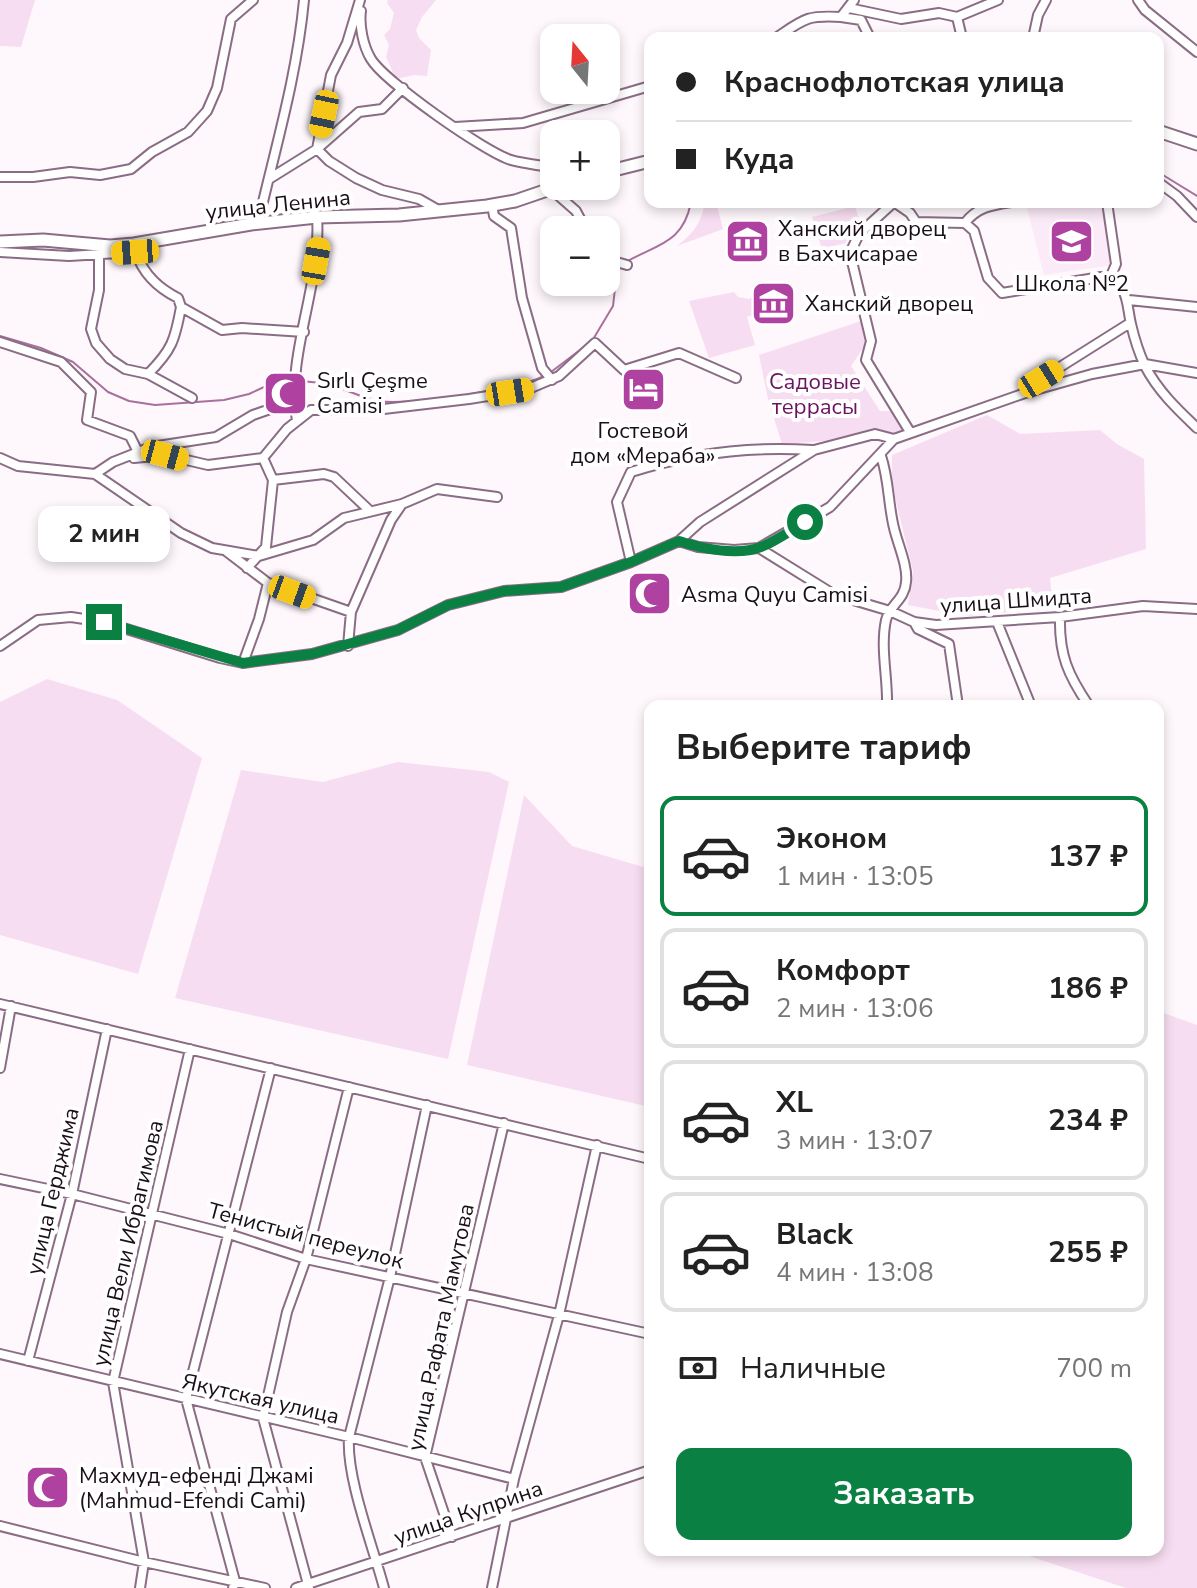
<!DOCTYPE html>
<html lang="ru">
<meta charset="utf-8">
<style>
:root{--surface:#fff;--page:#f2f2f2;--text:#222;--muted:#767676;--line:#e0e0e0;--accent:#0b8043}
body{margin:0;font-family:"Nunito Sans",sans-serif;background:var(--page);color:var(--text);height:100vh;display:flex;flex-direction:column;font-size:30px;white-space:nowrap}
*{box-sizing:border-box;margin:0}
p{font-size:26px;color:var(--muted)}
.icon{flex:none;width:44px;height:44px;fill:none;stroke:currentColor;stroke-width:2;stroke-linecap:round;stroke-linejoin:round}
.map{position:relative;flex:1;overflow:hidden}
.drawer{position:absolute;left:644px;top:700px;width:520px;height:856px;display:flex;flex-direction:column;background:var(--surface);border-radius:16px;box-shadow:0 4px 12px #0003}
.drawer>*{flex:none}
.guide{position:absolute;left:644px;top:32px;width:520px;height:176px;border-radius:16px;box-shadow:0 4px 12px #0003;display:grid;align-content:center;height:176px;padding:0 32px;background:var(--surface)}
.needle{width:52px;rotate:342deg}
.tools{position:absolute;left:540px;top:24px;display:grid;gap:16px}
.tools a{display:grid;place-items:center;width:80px;height:80px;border-radius:16px;background:var(--surface);box-shadow:0 4px 12px #0003;font-size:40px}
.end{position:absolute;width:36px;height:36px;margin:-18px;border:10px solid #0b8043;background:#fff;box-shadow:0 0 0 4px #fff}
.from{border-radius:50%}
.bubble{position:absolute;height:56px;border-radius:16px;background:var(--surface);box-shadow:0 4px 12px #0003;font-size:26px;font-weight:700;line-height:56px;text-align:center}
.car{position:absolute;width:24px;height:48px;margin:-24px -12px;border-radius:10px;box-shadow:0 0 6px 2px #0007;background:linear-gradient(#f5c518 24%,#345 0 40%,#f5c518 0 76%,#345 0 86%,#f5c518 0)}
.guide b{display:flex;align-items:center;gap:28px;height:76px;font-size:30px}
.guide b+b{border-top:2px solid var(--line)}
.guide i{width:20px;height:20px;background:var(--text)}
ul{padding:0;list-style:none}
li{display:flex;align-items:center;gap:24px;height:120px;margin:0 16px 12px;padding:0 16px;border:4px solid var(--line);border-radius:16px}
li div{flex:1}
li b{display:block;font-size:30px}
li em{font-style:normal;font-weight:700}
li.current{border-color:var(--accent)}
li>.icon{width:72px;height:72px;stroke-width:1.5}
h2{padding:0 32px;font-size:36px;line-height:96px}
.pay{display:flex;align-items:center;gap:20px;height:88px;padding:0 32px;font-size:30px}
.pay p{margin-inline-start:auto}
.cta{display:flex;gap:16px;margin-top:auto;padding:16px 32px}
.cta a{flex:1;height:92px;border-radius:16px;background:var(--accent);color:#fff;font-size:32px;font-weight:700;line-height:92px;text-align:center}
.map>svg:first-child{display:block}
.built{fill:#fbeaf7}
.green{fill:#f7ddf1}
.lines{fill:none;stroke-linecap:round;stroke-linejoin:round}
.stream{stroke:#a8709d;stroke-width:2}
.street-casing{stroke:#8a6d84;stroke-width:12}
.secondary-casing{stroke:#8a6d84;stroke-width:15}
.street{stroke:#fff;stroke-width:8}
.secondary{stroke:#fff;stroke-width:11}
.route{stroke:#0b8043;stroke-width:10}
.labels{text-anchor:middle;stroke-width:8;stroke-linejoin:round;paint-order:stroke}
.street-label{font-size:22px;fill:#1a0f18;stroke:#fff}
.poi-label{font-size:22px;fill:#1a0f18;stroke:#fff;text-anchor:start}
.park-label{font-size:22px;fill:#6b1260;stroke:#fff}
</style>
<div class="map">
<svg width="1197" height="1588" viewBox="0 0 1197 1588">
<rect width="100%" height="100%" fill="#fef7fc"/>
<path class="built" d="M1040,202h62l10,63 -68,10 -17,-67z"/>
<path class="green" d="M0,0h35l-14,47 -21,-1z
M388,0h48l-14,17 -6,13 3,8 12,12 -4,26 -13,-1 -18,4 -10,-22 3,-12 -5,-10 6,-6 4,-16 -7,-10z
M705,202h11l7,27 -46,17c17,-13 24,-23 28,-44z
M855,206l5,16 -15,21 -23,6 -10,-32z
M734,292l4,5 11,2 8,-5 4,18 -14,5 8,28 -46,13 -20,-57z
M861,321l5,23 -15,22 29,45h11l11,14v6l-12,4 -22,-5 -43,11 -43,3 -14,-45 -9,-44z
M987,415l33,19 80,-4 17,14 27,15 2,90 -96,29 3,30 -87,8 -58,-11 5,-34 -21,-86v-30z
M47,679l70,21 85,58 -64,216 -138,-39v-233z
M398,762l91,10 20,10 -61,277 -273,-61 66,-228 82,12z
M524,795l48,51 78,23v238l-183,-42z
M1158,1011l39,14v563h-71l-109,-36v-2h141z"/>
<g class="lines">
<path class="stream" d="M1158,172l39,24
M626,262c31,-18 57,-18 65,-60
M0,336l41,12 32,14 35,30 21,9 26,4 69,-5 25,-6 28,-13h13
M592,341l21,-35 4,-35 4,-4
M551,372l33,-25
M300,381c8,1 17,1 25,3 18,3 35,14 54,17 27,5 143,-12 166,-26"/>
<defs>
<path id="street" d="M360,0l-13,43 -16,32 -14,74 12,12 27,17 26,12 37,9 21,12
M1138,0l7,10 52,42
M849,8l52,11 38,-6 18,4 41,-17
M361,11c-2,14 2,35 10,48 14,23 114,93 140,101 14,4 29,5 43,8
M841,17l20,3 9,18
M957,17l5,21
M776,38c28,-19 30,-23 65,-21l13,-17
M1033,38l5,-23 8,-15
M455,127l68,-4 127,-37
M0,177h33l37,-5 30,3 31,-6 21,-17 36,-20 19,-21 10,-23 14,-69 22,-19
M269,179l48,-30 42,-37 23,-3 21,-21
M1158,182l19,14 20,21
M551,189l25,22 10,19
M894,202l16,11 6,9 49,1 9,8 14,47 14,15 99,-16c28,4 25,25 30,47 3,13 8,29 14,42 13,25 32,43 52,62
M894,202l-35,32 -9,19 21,88 -5,19 44,72
M1107,202l9,62 -6,14
M492,205l2,11 17,12 11,70 20,70 10,12
M258,223c17,-74 39,-147 46,-223
M965,223c12,-16 27,-18 46,-21
M134,244c5,26 22,43 44,54l3,9 41,23 20,-2 62,4
M0,252l69,4 66,-4
M99,255v35l-8,39 5,14 14,16 15,10 23,5 44,24
M606,259l21,6
M1129,300l68,7
M0,342l61,20 30,30 -4,28 43,16 8,16
M148,374c24,-24 27,-34 33,-67
M1028,391l13,-12 89,-56
M297,421c-12,-65 25,-136 20,-204
M881,456c8,23 7,48 13,72 4,17 14,38 12,54 -1,17 -16,23 -20,38 -6,28 2,58 1,86
M0,458l18,8 77,8 18,-12 38,-15 65,-10 37,-22 40,-14
M134,458l31,-3 43,10 55,-7
M263,458l24,-29 24,-19h64l94,-11 57,-9 33,-14 36,-33 29,27 55,-17 57,25
M95,474l86,59 31,15 47,8 54,-16 31,-22 58,-14 35,-15 60,8
M273,480l51,-6 10,3 36,34
M679,541l19,6 36,3 25,-2 71,-41 64,-68
M759,548l74,46 57,17 24,11 22,3 124,-8 83,-11 54,3
M226,551l42,32 83,29
M631,562l-14,-60 14,-30c59,-19 120,-26 182,-22
M247,568l19,-21 7,-67 -10,-22
M1060,617c-1,38 8,58 29,89
M914,622l4,7 31,15 9,62
M997,622l34,84
M0,646l38,-26 33,-3 33,5 116,36 23,5 69,-9 86,-24 50,-25 56,-14 57,-4 70,-25 48,-21 21,-19 114,-72 61,-16 19,5 134,-47 64,-18 53,-10 52,9
M348,646l3,-34 40,-92 11,-16
M243,663l16,-44 9,-36
M0,1004l650,155
M0,1068l11,-62
M0,1179l72,15 157,40 77,25 344,75
M0,1354l349,83 165,42
M28,1361l44,-167 35,-165
M0,1526l144,36 121,26
M452,1537l-27,-80 79,-334
M140,1588l4,-26 -31,-180 77,-333
M233,1588l2,-7 -49,-182 85,-331
M296,1588l354,-118
M309,1588l-46,-170 24,-106 19,-53 43,-172
M384,1588c-11,-42 -38,-110 -35,-151l41,-160 37,-172
M492,1588l22,-109 45,-164 38,-170"/>
<path id="secondary" d="M1158,131l39,13
M606,172l44,-11
M0,242l43,-2 67,6 24,-2 117,-20 66,-7 82,-2 88,-9 28,-5 44,-15"/>
</defs>
<use href="#street" class="street-casing"/>
<use href="#secondary" class="secondary-casing"/>
<use href="#street" class="street"/>
<use href="#secondary" class="secondary"/>
</g>
<g class="lines">
<path class="route" d="M104,622l139,41 69,-9 86,-24 50,-25 56,-14 57,-4 70,-25 48,-21c24,8 58,15 82,6 15,-6 30,-17 44,-25"/>
</g>
<defs>
<symbol id="museum-square" viewBox="-11 -11 22 22"><rect x="-9" y="-9" width="18" height="18" rx="4" fill="#af41a0" stroke="#fff"/><path d="M0-6L6-3V-2H-6V-3ZM-5-1h2V3h-2ZM-1-1h2V3h-2ZM3-1h2V3H3ZM-6 4H6V6H-6Z" fill="#fff"/></symbol>
<symbol id="school-square" viewBox="-11 -11 22 22"><rect x="-9" y="-9" width="18" height="18" rx="4" fill="#af41a0" stroke="#fff"/><path d="M0-5L7-2L0 1L-7-2ZM-4 1L0 2.5L4 1V4Q0 6-4 4Z" fill="#fff"/></symbol>
<symbol id="hotel-square" viewBox="-11 -11 22 22"><rect x="-9" y="-9" width="18" height="18" rx="4" fill="#af41a0" stroke="#fff"/><path d="M-6-4.5h1.5V1H6V5H4.5V3h-9V5H-6ZM-4 0a1.8 1.8 0 1 1 3.6 0ZM.5 0V-2.5h3Q6-2.5 6 0Z" fill="#fff"/></symbol>
<symbol id="mosque-square" viewBox="-11 -11 22 22"><rect x="-9" y="-9" width="18" height="18" rx="4" fill="#af41a0" stroke="#fff"/><path d="M3.5-4.9A6 6 0 1 0 3.5 4.9A5 5 0 1 1 3.5-4.9Z" fill="#fff"/></symbol>
</defs>
<g fill-rule="evenodd">
<use href="#museum-square" x="722" y="216" width="51" height="51"/>
<use href="#school-square" x="1046" y="216" width="51" height="51"/>
<use href="#museum-square" x="748" y="278" width="51" height="51"/>
<use href="#hotel-square" x="618" y="364" width="51" height="51"/>
<use href="#mosque-square" x="260" y="368" width="51" height="51"/>
<use href="#mosque-square" x="624" y="568" width="51" height="51"/>
<use href="#mosque-square" x="22" y="1462" width="51" height="51"/>
</g>
<g class="labels">
<g class="street-label">
<text transform="translate(278 204) rotate(-6)" y="8">улица Ленина</text>
<text transform="translate(1016 600) rotate(-4)" y="8">улица Шмидта</text>
<text transform="translate(52 1191) rotate(-77)" y="8">улица Герджима</text>
<text transform="translate(306 1235) rotate(15)" y="8">Тенистый переулок</text>
<text transform="translate(127 1243) rotate(-77)" y="8">улица Вели Ибрагимова</text>
<text transform="translate(440 1327) rotate(-78)" y="8">улица Рафата Мамутова</text>
<text transform="translate(261 1398) rotate(13)" y="8">Якутская улица</text>
<text transform="translate(468 1512) rotate(-19)" y="8">улица Куприна</text>
</g>
<g class="poi-label">
<text x="778" y="236">Ханский дворец<tspan x="778" dy="25">в Бахчисарае</tspan></text>
<text x="1072" y="291" text-anchor="middle">Школа №2</text>
<text x="805" y="311">Ханский дворец</text>
<text x="317" y="388">Sırlı Çeşme<tspan x="317" dy="25">Camisi</tspan></text>
<text x="643" y="438" text-anchor="middle">Гостевой<tspan x="643" dy="25">дом «Мераба»</tspan></text>
<text x="681" y="602">Asma Quyu Camisi</text>
<text x="79" y="1483">Махмуд-ефенді Джамі<tspan x="79" dy="25">(Mahmud-Efendi Cami)</tspan></text>
</g>
<g class="park-label">
<text x="815" y="389">Садовые<tspan x="815" dy="25">террасы</tspan></text>
</g>
</g>
</svg>
<div class="tools">
<a><svg class="needle" viewBox="-14 -14 28 28"><path d="M0-13l5 13h-10z" fill="#e53935"/><path d="M0 13l5-13h-10z" fill="#767676"/></svg></a>
<a>+</a>
<a>−</a>
</div>
<i class="end from" style="left:805px;top:522px"></i>
<i class="end" style="left:104px;top:622px"></i>
<div class="bubble" style="left:38px;top:506px;width:132px">2 мин</div>
<i class="car" style="left:324px;top:114px;rotate:192deg"></i>
<i class="car" style="left:135px;top:252px;rotate:266deg"></i>
<i class="car" style="left:316px;top:261px;rotate:10deg"></i>
<i class="car" style="left:1041px;top:379px;rotate:58deg"></i>
<i class="car" style="left:510px;top:392px;rotate:81deg"></i>
<i class="car" style="left:165px;top:455px;rotate:105deg"></i>
<i class="car" style="left:292px;top:592px;rotate:110deg"></i>
<div class="guide">
<b><i class="from"></i>Краснофлотская улица</b>
<b><i></i>Куда</b>
</div>
<section class="drawer">
<h2>Выберите тариф</h2>
<ul>
<li class="current"><svg class="icon" aria-label="car" viewBox="0 0 24 24"><path d="M5 17H2v-5l4-1 3-4h7l3 4 3 1v5h-3M9 17h6M6 11h13"/><circle cx="7" cy="17" r="2"/><circle cx="17" cy="17" r="2"/></svg><div><b>Эконом</b><p>1 мин · 13:05</p></div><em>137 ₽</em></li>
<li><svg class="icon" aria-label="car" viewBox="0 0 24 24"><path d="M5 17H2v-5l4-1 3-4h7l3 4 3 1v5h-3M9 17h6M6 11h13"/><circle cx="7" cy="17" r="2"/><circle cx="17" cy="17" r="2"/></svg><div><b>Комфорт</b><p>2 мин · 13:06</p></div><em>186 ₽</em></li>
<li><svg class="icon" aria-label="car" viewBox="0 0 24 24"><path d="M5 17H2v-5l4-1 3-4h7l3 4 3 1v5h-3M9 17h6M6 11h13"/><circle cx="7" cy="17" r="2"/><circle cx="17" cy="17" r="2"/></svg><div><b>XL</b><p>3 мин · 13:07</p></div><em>234 ₽</em></li>
<li><svg class="icon" aria-label="car" viewBox="0 0 24 24"><path d="M5 17H2v-5l4-1 3-4h7l3 4 3 1v5h-3M9 17h6M6 11h13"/><circle cx="7" cy="17" r="2"/><circle cx="17" cy="17" r="2"/></svg><div><b>Black</b><p>4 мин · 13:08</p></div><em>255 ₽</em></li>
</ul>
<div class="pay"><svg class="icon" aria-label="cash" viewBox="0 0 24 24"><path d="M3 7h18v10H3z"/><circle cx="12" cy="12" r="2"/></svg>Наличные<p>700 m</p></div>
<div class="cta"><a>Заказать</a></div>
</section>
</div>
